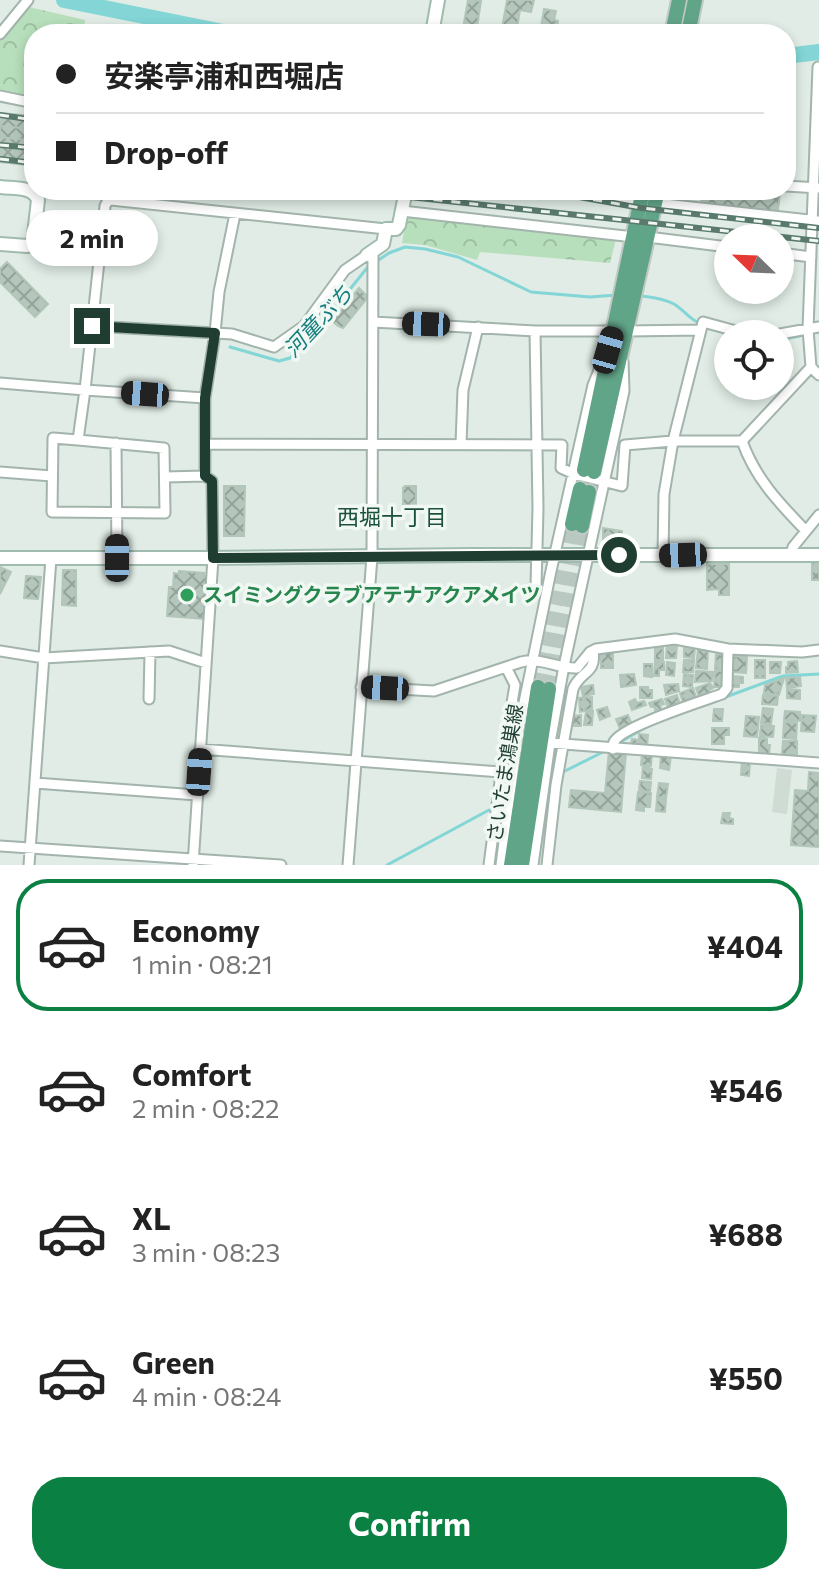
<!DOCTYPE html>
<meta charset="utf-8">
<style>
:root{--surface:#fff;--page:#f2f2f2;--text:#222;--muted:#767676;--line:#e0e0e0;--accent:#0b8043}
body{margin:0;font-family:Commissioner,"Noto Sans JP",sans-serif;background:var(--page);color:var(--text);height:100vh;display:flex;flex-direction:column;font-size:30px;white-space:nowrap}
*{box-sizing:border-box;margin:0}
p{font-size:26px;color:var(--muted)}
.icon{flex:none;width:44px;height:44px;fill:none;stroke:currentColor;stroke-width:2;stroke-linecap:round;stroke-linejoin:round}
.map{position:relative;height:865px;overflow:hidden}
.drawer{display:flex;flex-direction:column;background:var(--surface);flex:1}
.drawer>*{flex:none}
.guide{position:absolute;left:24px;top:24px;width:772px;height:176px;border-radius:32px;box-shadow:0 4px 12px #0003;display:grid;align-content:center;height:176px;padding:0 32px;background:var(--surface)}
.needle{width:52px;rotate:293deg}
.buttons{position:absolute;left:714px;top:224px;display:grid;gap:16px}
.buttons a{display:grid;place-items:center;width:80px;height:80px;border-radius:50%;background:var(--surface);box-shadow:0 4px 12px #0003;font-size:40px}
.end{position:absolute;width:36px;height:36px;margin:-18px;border:10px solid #1f3e31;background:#fff;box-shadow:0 0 0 4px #fff}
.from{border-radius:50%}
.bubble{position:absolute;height:56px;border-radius:28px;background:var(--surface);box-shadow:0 4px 12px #0003;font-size:26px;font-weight:700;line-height:56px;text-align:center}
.car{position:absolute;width:24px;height:48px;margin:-24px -12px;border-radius:10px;box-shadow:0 0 6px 2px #0007;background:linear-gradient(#222 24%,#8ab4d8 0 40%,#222 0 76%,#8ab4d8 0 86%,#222 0)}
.guide b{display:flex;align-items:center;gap:28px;height:76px;font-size:30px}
.guide b+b{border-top:2px solid var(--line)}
.guide i{width:20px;height:20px;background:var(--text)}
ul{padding:14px 0 0;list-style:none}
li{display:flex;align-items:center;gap:24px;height:132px;margin:0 16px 12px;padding:0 16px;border:4px solid transparent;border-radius:32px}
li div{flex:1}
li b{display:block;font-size:30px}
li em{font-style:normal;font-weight:700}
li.active{border-color:var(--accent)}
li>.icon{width:72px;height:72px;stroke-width:1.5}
.button{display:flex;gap:16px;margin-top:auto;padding:16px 32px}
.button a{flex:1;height:92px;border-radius:32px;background:var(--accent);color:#fff;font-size:32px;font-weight:700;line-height:92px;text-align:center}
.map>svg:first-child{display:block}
.built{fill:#cedcd3}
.park{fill:url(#park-crowns)}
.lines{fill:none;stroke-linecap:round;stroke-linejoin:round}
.stream{stroke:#83d6d5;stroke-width:3}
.river{stroke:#83d6d5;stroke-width:16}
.building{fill:url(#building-cross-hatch);stroke:#b2c6ba;stroke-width:2}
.primary-tunnel{stroke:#b9c9c1;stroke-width:14;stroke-dasharray:14 7;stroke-linecap:butt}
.street-casing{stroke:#a2b4ab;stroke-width:13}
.secondary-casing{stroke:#a0bcae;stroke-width:16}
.primary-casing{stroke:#c0c9c5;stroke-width:18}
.street{stroke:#fff;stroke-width:9}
.secondary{stroke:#fff;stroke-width:12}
.primary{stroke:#61a588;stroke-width:14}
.rail-casing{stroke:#597a6c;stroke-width:6}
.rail{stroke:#f1f8f3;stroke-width:3;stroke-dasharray:9;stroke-linecap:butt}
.route{stroke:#1f3e31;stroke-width:10}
.leisure-dot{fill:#2e9e5b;stroke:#f1f8f3;stroke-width:3}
.labels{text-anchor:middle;stroke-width:7;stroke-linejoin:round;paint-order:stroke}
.leisure-label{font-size:20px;font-weight:bold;fill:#27864d;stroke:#f1f8f3;text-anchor:start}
.street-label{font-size:20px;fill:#1f3e31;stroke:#f1f8f3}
.water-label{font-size:22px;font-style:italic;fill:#157e7e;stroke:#f1f8f3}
.neighbourhood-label{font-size:22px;fill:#1a513b;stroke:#f1f8f3}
</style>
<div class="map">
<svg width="819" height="865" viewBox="0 0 819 865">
<defs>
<pattern id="park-crowns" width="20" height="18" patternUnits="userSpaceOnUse" patternTransform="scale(2)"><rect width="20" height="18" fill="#b7dfbb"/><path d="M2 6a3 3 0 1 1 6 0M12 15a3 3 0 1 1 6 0" fill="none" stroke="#9dc0a1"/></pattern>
<pattern id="building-cross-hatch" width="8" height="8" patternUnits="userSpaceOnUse" patternTransform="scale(2)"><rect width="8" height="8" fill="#b5c7bd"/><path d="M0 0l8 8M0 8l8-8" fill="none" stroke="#93a39a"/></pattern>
</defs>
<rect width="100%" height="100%" fill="#e0ece5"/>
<path class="built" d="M777,768l15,2 -5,44 -15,-2z"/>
<path class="park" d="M29,7l56,13 -2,14h-49v65l-34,-5v-53z
M407,214l100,15 109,10 -6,24 -130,-11 -3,8 -52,-15 -23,-2z"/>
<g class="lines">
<path class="stream" d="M641,296c10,1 23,3 33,8 10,6 16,16 27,20
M780,340l39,-8
M230,347l49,14 11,-3 28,-29 49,-61 22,-15 16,-6 20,2 33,8 73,35 59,5 27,-2
M723,698l60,-22 36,-2
M617,744l31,-18
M565,771l42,-21
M387,865l102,-55"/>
<path class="river" d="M64,0l169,34
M786,56l33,-4"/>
</g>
<path class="building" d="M468,0l13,1 -5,33h-14z
M507,0h27l-3,12 -11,-2 -4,24h-15z
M544,9l12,2 -2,9 4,1 -2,13h-16z
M0,113l34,3v50l-34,-4z
M0,126l34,3v12l-34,-4z
M213,190h58v8z
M703,191l48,3 1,-3 28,3 -2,15h-2v3l-75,-8z
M7,262l41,42 -13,13 -35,-35v-13z
M359,288l9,9 -25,31 -5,-2 -6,-5z
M224,486h21l-1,50h-20z
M405,486h11v23h-11v-2h-2v-19z
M603,528l19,3v18h-19z
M812,561h7v19h-7z
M707,564h22v31h-10v-6l-12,1z
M0,567l11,5 -11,22z
M63,570h13v36l-14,-1z
M179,571l25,2v3h4l-3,43 -38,-3 2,-29h4l1,-14 5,1z
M26,576l15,1 -3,22 -14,-1z
M667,643l10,1 -1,14h-10z
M655,646h8v14h-8z
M684,646l11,1 -1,11 -10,-1z
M698,649l10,1 -1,19 -11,-1z
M601,652h12v16h-12z
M716,654l9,1 -1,15 -9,-1z
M733,656l14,1 -1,16 -14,-1z
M684,660h10l-1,12h-10z
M755,660h10v18h-10z
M797,661l1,11 -12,1v-6h2v-5z
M655,662h9v8h-5v6h-5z
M667,662l8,1 -1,13 -8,-1z
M770,662h11l-1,11h-10z
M644,664h8v13l-8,-1z
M696,671l17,1 -1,9 -17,1z
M715,671h9l-1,16h-9z
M634,674l2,11 -15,2 -1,-12z
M684,674l9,1 -1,12 -9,-1z
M732,676l11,1v6h-4v4h-8z
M800,677l1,9 -14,2 -1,-10z
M784,678l-5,17 -15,-2 1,-8z
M710,683l3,5 -4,2 1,3 -11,4 -3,-9z
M678,684l1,7 -13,4 -2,-10z
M593,685l1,9 -11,2 -2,-9z
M640,687h8v3h4v8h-12z
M693,688l3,9 -13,5 -3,-9z
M787,689l13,1v9l-13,-1z
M677,695l2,6 -3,1 1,3 -9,3 -3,-9z
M763,695l15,1 -1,9 -15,-1z
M592,697v12l-12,3 -1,-14z
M635,699l2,4 7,-2 2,4 -14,5 -3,-8z
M662,699l2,5 -4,1 2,6 -6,2 -2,-7 -3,1 -2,-4z
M607,707l3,9 -10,4 -3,-10z
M763,708l10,1 -2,15 -10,-1z
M714,709h9l-1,12h-9z
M593,711l-1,14h-8l2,-13z
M785,711l15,1v9l-16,-1z
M581,715v11h-11l2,-10z
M628,715l4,10 -12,4 -4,-10z
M802,715l14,1 -2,16 -13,-1z
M746,716l13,1 -2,20 -13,-1z
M784,722l13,1 -1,16 -13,-1z
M761,725l13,1 -1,11 -13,-1z
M712,728h17v7h-5v9h-12z
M639,734l9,1 -1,11 -16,-1 1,-6 7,1z
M759,738l8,1v6h3l-1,9h-10z
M783,741h14v13h-15z
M609,751l17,2 -5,59 -52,-5 2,-17 34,3z
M642,754l10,1 -1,11 -10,-1z
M661,755l10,1 -2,14 -9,-2z
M742,761l8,1 -1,14 -8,-1z
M643,766l9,3 -1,10 -9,-1z
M809,772l10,1v74l-28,-2 4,-55 13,1z
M640,781l11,1 -1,10 -11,-2z
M659,783l9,1 -2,14 -9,-1z
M638,792l13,1 -1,14h-6v4l-8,-1z
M657,798l9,1 -1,13 -9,-1z
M723,813h7l-1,5 4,1v5l-12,-1z"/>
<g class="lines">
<path class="primary-tunnel" d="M538,687l34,-163
M549,689l33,-163"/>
<defs>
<path id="street" d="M0,34l28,-34
M818,67l-10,262 3,38 8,8
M0,96l34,7
M786,186l33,2
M575,190l66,11
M655,203l164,18
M402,211l232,26
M648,237l80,10
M780,253l31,4
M367,255l-22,15 -41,56 -30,21 -42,-13 -140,-8 13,-120 2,-4 4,-2 275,29
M373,322l162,9h79
M92,326l-7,64 120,8
M535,331l3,177 -2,78
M626,331l75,-1
M780,334l39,-7
M0,383l85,7 -7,50 86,8 1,65 -113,-1 1,-74 25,2
M742,441c13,37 37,62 64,90
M116,443l1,115
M206,444l356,1 -1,23 13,6 48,12 3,-41 48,-4h69l69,-74
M461,444l2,-54 15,-63
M0,472l52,4
M165,477l40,-1
M791,555l2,-8 26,-32
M663,556l1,-62 9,-53 30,-119 44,12
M0,651l44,7 125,-7 37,12
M361,687l73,4 87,-29c22,-5 36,7 56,6l13,-16 6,-3 79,-10 53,10 74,3 17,-2
M149,699l1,-47
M550,743l269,20
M200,749l312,24
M613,749c0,-2 0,-5 1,-7 6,-15 89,-41 108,-48l5,-6 1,-39
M35,783l162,12
M0,846l281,19
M29,865l22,-307
M193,865l20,-307 -1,-77 -7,-5v-78l10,-65 4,-41 16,-78
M348,865l24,-308 1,-307
M489,865l16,-121 10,-59 -9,-18
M501,865l17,-133 33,-161 42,-186 9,-22
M533,865l17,-122 14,-77 60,-275 -1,-30
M547,865l9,-80 17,-96c7,-18 24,-15 20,-38"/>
<path id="secondary" d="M432,34l6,-34
M0,187c14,2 33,-1 38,13l-5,43 -6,3 -27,-2
M367,255l16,-11 3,-15h10l3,-4 7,-35
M0,558h205l266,-3h348"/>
<path id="primary" d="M672,34l7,-34
M688,34l7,-34
M584,470l59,-280
M594,472l64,-282
M572,524l8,-35
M582,526l7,-34
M511,865l27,-178
M522,865l27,-176"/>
</defs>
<use href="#street" class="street-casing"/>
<use href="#secondary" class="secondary-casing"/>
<use href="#primary" class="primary-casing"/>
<use href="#street" class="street"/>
<use href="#secondary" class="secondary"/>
<use href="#primary" class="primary"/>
<defs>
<path id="rail" d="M0,115l34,5
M0,145l34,3
M0,159l34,4
M289,190l66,7
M344,190l475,51
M540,190l101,18 178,20"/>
</defs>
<use href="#rail" class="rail-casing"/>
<use href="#rail" class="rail"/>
</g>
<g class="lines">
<path class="route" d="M92,326l123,7 -10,65v78l7,5 1,77 406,-3"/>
</g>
<circle class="leisure-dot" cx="187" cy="595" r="8"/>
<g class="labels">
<g class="leisure-label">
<text x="203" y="602">スイミングクラブアテナアクアメイツ</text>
</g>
<g class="street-label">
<text transform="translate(505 773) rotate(-81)" y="7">さいたま鴻巣線</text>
</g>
<g class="water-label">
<text transform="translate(318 321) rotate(-47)" y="8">河童ぶち</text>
</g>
<g class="neighbourhood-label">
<text x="392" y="525">西堀十丁目</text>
</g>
</g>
</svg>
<div class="buttons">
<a><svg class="needle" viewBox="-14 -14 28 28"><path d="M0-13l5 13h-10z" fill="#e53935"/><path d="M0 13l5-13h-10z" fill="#767676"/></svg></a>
<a><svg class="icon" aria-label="locate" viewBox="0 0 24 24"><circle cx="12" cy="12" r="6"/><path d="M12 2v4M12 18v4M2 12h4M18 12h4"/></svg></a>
</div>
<i class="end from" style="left:619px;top:555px"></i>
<i class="end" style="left:92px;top:326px"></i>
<div class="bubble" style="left:26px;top:210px;width:132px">2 min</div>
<i class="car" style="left:426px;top:324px;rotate:272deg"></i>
<i class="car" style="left:608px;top:350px;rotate:16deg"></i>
<i class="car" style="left:145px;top:394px;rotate:274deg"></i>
<i class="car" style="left:683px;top:555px;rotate:268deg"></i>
<i class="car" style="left:117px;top:558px;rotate:0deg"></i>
<i class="car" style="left:385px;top:688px;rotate:273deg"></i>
<i class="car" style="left:199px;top:772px;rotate:4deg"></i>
<div class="guide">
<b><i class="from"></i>安楽亭浦和西堀店</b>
<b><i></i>Drop-off</b>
</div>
</div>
<section class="drawer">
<ul>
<li class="active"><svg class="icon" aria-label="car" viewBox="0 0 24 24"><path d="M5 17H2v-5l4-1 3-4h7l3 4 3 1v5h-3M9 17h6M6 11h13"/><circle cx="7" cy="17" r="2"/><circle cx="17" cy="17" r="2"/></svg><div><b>Economy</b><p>1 min · 08:21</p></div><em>¥404</em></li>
<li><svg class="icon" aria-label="car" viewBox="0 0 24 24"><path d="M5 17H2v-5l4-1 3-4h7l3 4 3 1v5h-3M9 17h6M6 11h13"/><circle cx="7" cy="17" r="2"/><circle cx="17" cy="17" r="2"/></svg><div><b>Comfort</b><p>2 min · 08:22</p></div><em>¥546</em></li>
<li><svg class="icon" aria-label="car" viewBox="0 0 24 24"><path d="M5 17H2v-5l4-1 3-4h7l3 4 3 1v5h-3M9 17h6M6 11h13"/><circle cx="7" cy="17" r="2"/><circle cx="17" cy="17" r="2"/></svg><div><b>XL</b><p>3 min · 08:23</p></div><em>¥688</em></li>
<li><svg class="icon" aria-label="car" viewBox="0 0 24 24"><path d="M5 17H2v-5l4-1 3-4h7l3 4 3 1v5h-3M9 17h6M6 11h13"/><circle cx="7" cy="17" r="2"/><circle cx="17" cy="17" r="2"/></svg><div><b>Green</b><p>4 min · 08:24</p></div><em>¥550</em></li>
</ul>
<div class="button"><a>Confirm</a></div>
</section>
